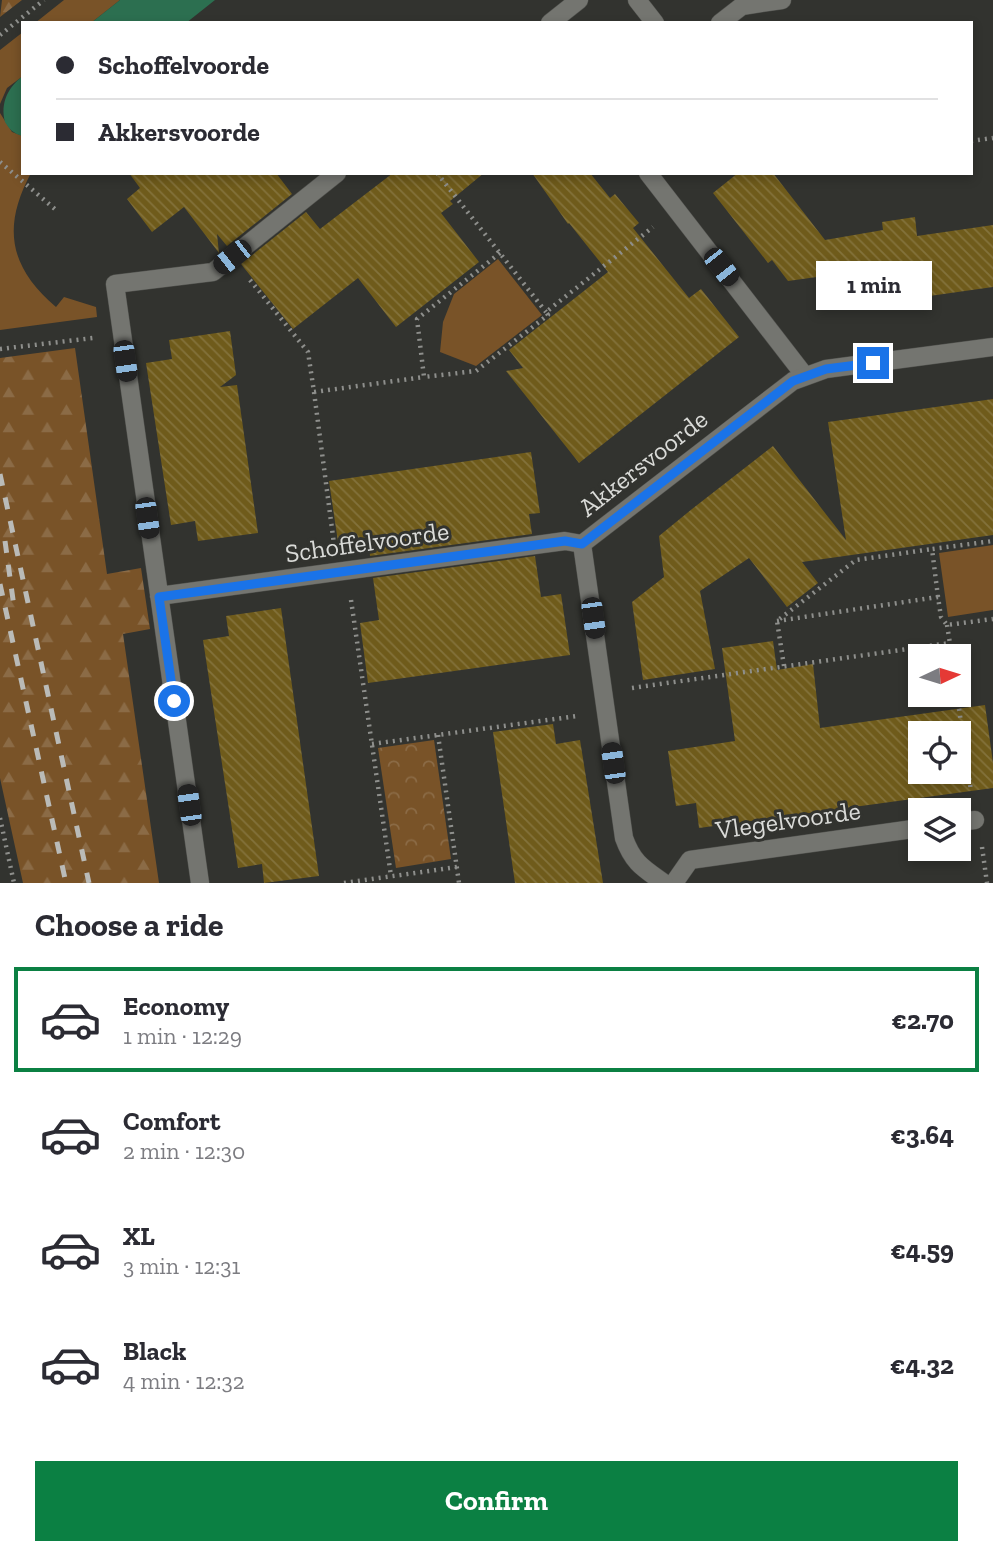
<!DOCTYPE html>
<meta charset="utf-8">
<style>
:root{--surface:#fff;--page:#f7f7f7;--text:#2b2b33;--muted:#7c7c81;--line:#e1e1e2;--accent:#0b8043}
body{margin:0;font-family:"Zilla Slab",serif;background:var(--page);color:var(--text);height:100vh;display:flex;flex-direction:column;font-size:26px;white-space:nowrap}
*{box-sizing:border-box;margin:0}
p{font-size:23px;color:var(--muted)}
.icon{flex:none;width:38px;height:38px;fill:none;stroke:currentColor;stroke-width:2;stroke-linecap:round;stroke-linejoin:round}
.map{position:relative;height:883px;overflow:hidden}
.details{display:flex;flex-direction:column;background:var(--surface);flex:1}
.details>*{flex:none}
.guide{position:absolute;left:21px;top:21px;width:952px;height:154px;border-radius:0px;box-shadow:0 4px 10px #0003;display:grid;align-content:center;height:154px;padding:0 35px;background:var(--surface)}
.needle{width:46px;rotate:86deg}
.buttons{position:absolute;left:908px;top:644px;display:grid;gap:14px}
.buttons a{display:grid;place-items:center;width:63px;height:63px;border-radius:0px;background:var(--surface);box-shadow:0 4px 10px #0003;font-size:35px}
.end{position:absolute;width:32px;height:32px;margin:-16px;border:9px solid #1a73e8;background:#fff;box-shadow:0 0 0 4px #fff}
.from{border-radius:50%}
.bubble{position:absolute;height:49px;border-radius:0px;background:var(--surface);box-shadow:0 4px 10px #0003;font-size:23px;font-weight:700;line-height:49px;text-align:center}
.car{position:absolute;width:21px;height:42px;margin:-21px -10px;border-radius:9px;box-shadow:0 0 5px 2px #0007;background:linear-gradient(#222 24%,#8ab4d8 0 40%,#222 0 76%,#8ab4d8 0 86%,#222 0)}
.guide b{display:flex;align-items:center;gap:24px;height:66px;font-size:26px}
.guide b+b{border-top:2px solid var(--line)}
.guide i{width:18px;height:18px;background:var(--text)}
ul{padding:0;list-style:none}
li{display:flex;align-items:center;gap:21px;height:105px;margin:0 14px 10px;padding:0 21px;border:4px solid transparent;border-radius:0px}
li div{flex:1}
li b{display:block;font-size:26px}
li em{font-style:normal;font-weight:700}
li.selected{border-color:var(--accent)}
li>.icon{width:63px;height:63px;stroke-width:1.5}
h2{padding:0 35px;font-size:32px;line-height:84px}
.action{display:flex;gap:14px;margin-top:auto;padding:14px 35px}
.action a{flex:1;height:80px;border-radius:0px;background:var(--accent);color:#fff;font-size:28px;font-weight:700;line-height:80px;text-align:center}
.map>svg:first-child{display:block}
.green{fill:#795328}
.forest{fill:url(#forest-firs)}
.park{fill:url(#park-crowns)}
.water{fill:#2c6f50}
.building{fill:url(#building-back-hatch);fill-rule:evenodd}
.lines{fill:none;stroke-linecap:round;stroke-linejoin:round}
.pedestrian-casing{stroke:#50514d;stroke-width:19}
.minor-casing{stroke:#50514d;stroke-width:19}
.tertiary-casing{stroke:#50514d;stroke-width:19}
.path{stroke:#8e8f8c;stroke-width:4.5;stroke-dasharray:2 5;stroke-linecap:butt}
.pedestrian{stroke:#747570;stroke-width:18}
.minor{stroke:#747570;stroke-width:18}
.tertiary{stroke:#747570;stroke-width:18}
.rail{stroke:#babbb8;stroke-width:5;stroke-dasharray:12 12;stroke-linecap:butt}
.route{stroke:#1a73e8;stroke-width:9}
.labels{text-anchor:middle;stroke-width:6;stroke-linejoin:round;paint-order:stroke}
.street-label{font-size:26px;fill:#dadbd8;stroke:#32332f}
</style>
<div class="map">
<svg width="993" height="883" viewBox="0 0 993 883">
<defs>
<pattern id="forest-firs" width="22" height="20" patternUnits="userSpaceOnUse" patternTransform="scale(1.75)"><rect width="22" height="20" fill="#795328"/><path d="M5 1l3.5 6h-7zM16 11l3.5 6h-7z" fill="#8b6b46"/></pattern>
<pattern id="park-crowns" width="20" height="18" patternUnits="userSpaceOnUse" patternTransform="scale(1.75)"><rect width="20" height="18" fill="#795328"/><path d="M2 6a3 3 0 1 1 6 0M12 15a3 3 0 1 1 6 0" fill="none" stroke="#8b6b46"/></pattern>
<pattern id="building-back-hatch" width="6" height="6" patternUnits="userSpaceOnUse" patternTransform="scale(1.75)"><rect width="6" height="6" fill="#6f5b1b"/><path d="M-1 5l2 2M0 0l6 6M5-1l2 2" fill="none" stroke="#83723b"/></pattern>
</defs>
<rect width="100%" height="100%" fill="#32332f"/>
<path class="green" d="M64,0h56l-29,23h-56z
M23,32v44l-16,12 -7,16v-54z
M0,113l12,19 11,4v37h8c-29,54 -22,94 25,134l8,-10 32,10 1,10 -97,13z
M498,259l44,56 -66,51 -36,-14 3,-30 11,-28z
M993,545v65l-45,7 -9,-64z"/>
<path class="forest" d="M2,0h20l-22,17z
M75,348l32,226 34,-6 9,61 -27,5 36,249h-136l-23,-105v-420z"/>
<path class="park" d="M434,740l17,119 -55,9 -18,-120z"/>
<path class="water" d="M120,0h95l-29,23h-95z
M23,76v60h-1c-9,-3 -12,-6 -17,-14 -5,-19 3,-35 18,-46z"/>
<path class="building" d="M129,173h147l16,21 -65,52 -10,-12 2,19 -35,-46 -32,25 -25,-33 13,-11z
M393,173h91l-34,28 3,3 -12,9 38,49 -83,65 -38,-49 -65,51 -52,-65 65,-52 14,17z
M532,173h58l20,25 5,-4 24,29 -6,5 56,70 12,-9 38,48 -160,126 -73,-92 17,-3 -14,-18 99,-78 -39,-49 -1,1z
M738,173h35l52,67 58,-10 -1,-8 33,-5 2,19 76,-11v62l-134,19 -6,-34 -65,9 -16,-21 -4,3 -55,-70z
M230,331l6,44 -16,12 17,-2 21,148 -60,8 -3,-20 -24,4 -25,-162 26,-4 -3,-19z
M993,399v136l-191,27 16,21 -31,24 -38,-49 -49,33 15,78 -72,11 -11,-78 32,-25 -5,-41 33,-27 81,-63 73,94 -18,-118z
M531,452l9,61 -11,1 3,20 -162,22 -2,-19 -30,5 -9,-61z
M535,556l6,41 20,-3 9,61 -202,28 -8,-60 19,-3 -6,-42z
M281,608l38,268 -55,7 -2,-19 -24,4 -35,-228 26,-4 -3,-20z
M773,641l4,29 36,-6 7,64 165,-23 8,58v25l-294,40 -3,-25 -20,3 -8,-55 67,-10 -13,-93zM920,733h39v39h-39z
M553,724l3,20 24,-4 23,143h-88l-22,-151z"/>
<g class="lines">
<defs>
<path id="pedestrian" d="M720,23l22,-17 40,-6"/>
<path id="minor" d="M637,0l18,23
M550,23l29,-23
M648,173l157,203
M159,596l406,-55 17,3
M959,822l16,-2
M200,883l-85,-599 98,-12 124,-99
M674,883l16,-23 230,-32"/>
<path id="tertiary" d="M664,883c-21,-15 -31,-20 -40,-45l-42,-294 211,-163 33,-12 167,-22"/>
</defs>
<use href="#pedestrian" class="pedestrian-casing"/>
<use href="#minor" class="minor-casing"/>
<use href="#tertiary" class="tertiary-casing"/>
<path class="path" d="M0,35l44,-35
M971,141l22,-3
M0,162l56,48
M437,173l109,139
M500,253l-83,66 7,58 52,-6 72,-56 -2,-3 107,-85
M250,280l58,72 6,40 110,-15
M0,349l93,-11
M314,392l20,152
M938,597l-6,-48 61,-8
M351,600l40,276
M777,621l161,-24 3,20 6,8 46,-6
M947,625l5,31
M784,666l-7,-45 79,-61 76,-11
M632,688l318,-45
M957,695l14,96
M438,735l21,148
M372,744l205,-28
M0,818l14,65
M982,847l5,36
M344,883l113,-16"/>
<use href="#pedestrian" class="pedestrian"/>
<use href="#minor" class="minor"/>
<use href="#tertiary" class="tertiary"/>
<path class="rail" d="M0,474l89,409
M5,541l9,66
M0,584l66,299"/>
</g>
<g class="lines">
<path class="route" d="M174,701l-15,-104 406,-56 17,3 211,-163 33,-12 47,-6"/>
</g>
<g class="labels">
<g class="street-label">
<text transform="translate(643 463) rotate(-38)" y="9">Akkersvoorde</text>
<text transform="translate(367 542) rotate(-8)" y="9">Schoffelvoorde</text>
<text transform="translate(788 820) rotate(-8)" y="9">Vlegelvoorde</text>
</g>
</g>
</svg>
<div class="buttons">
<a><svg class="needle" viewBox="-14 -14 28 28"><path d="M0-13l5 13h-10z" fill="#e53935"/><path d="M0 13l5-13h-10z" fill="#7c7c81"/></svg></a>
<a><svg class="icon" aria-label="locate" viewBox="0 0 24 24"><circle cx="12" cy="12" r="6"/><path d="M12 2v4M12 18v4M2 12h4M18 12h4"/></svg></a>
<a><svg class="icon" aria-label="layers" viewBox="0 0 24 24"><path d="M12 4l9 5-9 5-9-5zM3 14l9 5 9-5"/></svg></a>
</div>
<i class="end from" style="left:174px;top:701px"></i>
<i class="end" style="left:873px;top:363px"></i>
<div class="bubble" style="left:816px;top:261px;width:116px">1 min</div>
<i class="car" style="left:232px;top:257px;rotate:232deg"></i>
<i class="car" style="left:721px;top:267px;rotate:142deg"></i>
<i class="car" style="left:125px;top:361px;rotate:172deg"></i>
<i class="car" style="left:147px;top:518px;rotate:172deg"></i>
<i class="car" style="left:593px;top:618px;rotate:172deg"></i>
<i class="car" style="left:613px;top:763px;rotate:352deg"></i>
<i class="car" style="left:189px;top:805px;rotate:352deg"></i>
<div class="guide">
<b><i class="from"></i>Schoffelvoorde</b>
<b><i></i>Akkersvoorde</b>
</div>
</div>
<section class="details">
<h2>Choose a ride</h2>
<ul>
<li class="selected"><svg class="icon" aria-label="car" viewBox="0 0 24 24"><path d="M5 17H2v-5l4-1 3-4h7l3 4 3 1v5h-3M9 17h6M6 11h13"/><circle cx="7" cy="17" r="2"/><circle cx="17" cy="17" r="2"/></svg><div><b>Economy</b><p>1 min · 12:29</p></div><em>€2.70</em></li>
<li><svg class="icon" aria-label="car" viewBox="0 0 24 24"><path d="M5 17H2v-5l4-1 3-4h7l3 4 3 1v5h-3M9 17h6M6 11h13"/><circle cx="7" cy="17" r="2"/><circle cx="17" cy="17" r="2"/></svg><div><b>Comfort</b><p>2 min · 12:30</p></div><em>€3.64</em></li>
<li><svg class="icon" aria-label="car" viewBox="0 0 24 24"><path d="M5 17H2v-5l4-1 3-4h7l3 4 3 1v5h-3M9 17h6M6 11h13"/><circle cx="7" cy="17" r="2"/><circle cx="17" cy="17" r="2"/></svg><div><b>XL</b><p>3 min · 12:31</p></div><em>€4.59</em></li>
<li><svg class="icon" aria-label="car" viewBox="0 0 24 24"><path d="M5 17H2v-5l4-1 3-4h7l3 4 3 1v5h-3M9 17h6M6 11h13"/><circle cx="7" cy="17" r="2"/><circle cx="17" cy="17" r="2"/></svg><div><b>Black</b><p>4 min · 12:32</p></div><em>€4.32</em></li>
</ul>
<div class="action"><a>Confirm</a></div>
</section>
